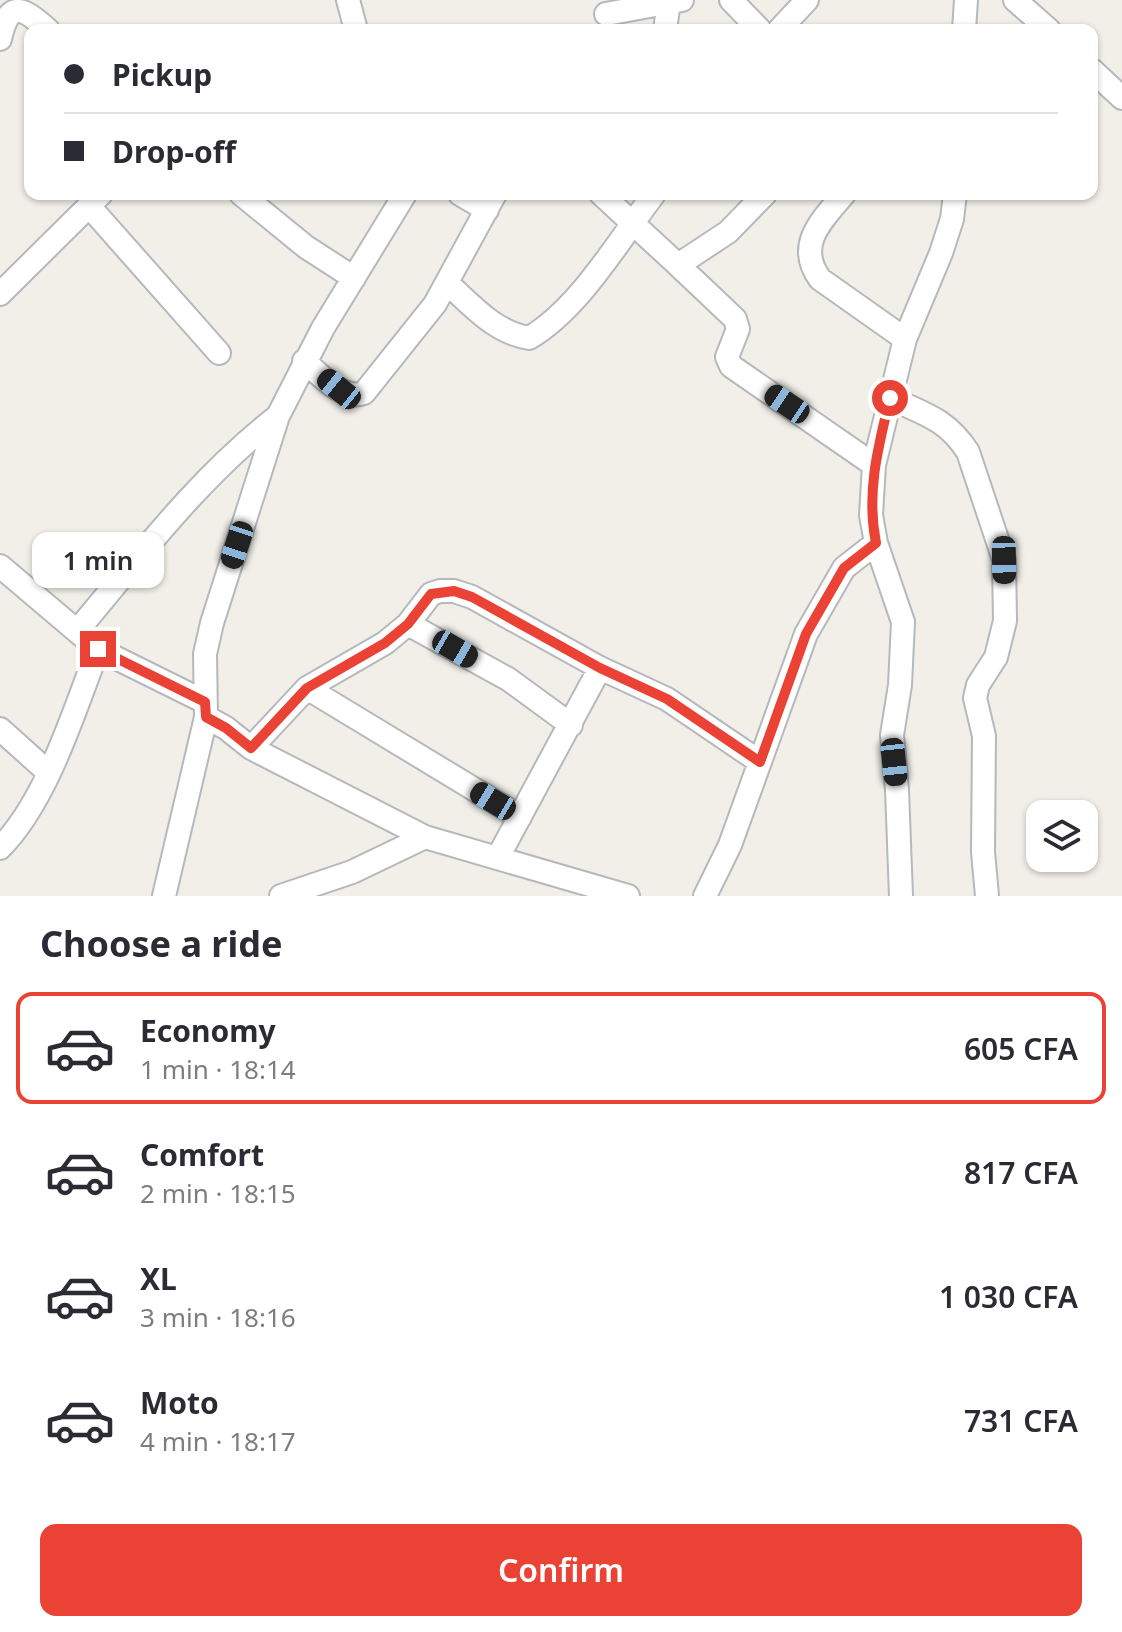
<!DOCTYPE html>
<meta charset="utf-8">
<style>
:root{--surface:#fff;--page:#f7f7f7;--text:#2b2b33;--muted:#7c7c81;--line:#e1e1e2;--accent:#ea4335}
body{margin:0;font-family:"Noto Sans",sans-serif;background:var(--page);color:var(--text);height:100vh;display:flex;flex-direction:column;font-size:30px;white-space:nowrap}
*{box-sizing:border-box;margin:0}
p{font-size:26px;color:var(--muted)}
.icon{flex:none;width:44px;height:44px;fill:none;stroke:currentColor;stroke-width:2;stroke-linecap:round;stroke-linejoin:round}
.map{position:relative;height:896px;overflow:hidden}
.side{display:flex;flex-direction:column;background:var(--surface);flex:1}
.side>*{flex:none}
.hud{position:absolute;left:24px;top:24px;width:1074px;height:176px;border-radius:16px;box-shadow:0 2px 6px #0004;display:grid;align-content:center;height:176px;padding:0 40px;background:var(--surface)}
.tools{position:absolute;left:1026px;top:800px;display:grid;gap:16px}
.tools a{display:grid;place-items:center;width:72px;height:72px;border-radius:16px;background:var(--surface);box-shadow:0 2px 6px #0004;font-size:40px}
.end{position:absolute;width:36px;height:36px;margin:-18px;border:10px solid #ea4335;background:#fff;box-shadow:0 0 0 4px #fff}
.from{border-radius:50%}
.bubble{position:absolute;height:56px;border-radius:16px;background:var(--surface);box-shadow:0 2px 6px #0004;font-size:26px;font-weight:600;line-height:56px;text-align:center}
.car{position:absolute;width:24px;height:48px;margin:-24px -12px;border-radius:10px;box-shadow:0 0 6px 2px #0007;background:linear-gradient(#222 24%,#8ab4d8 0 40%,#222 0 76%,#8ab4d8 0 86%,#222 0)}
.hud b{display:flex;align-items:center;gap:28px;height:76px;font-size:30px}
.hud b+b{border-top:2px solid var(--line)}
.hud i{width:20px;height:20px;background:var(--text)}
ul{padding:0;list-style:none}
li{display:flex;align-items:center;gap:24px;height:112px;margin:0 16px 12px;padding:0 24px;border:4px solid transparent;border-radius:16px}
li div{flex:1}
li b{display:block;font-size:30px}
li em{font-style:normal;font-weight:600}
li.current{border-color:var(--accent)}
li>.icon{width:72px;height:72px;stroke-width:1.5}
h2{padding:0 40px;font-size:36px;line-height:96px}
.action{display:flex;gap:16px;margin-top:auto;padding:16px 40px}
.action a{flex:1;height:92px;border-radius:16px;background:var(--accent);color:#fff;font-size:32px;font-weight:600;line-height:92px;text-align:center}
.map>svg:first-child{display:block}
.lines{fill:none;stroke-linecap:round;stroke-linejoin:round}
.street-casing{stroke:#b5b8bc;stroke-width:26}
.street{stroke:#fff;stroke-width:22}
.route{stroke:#ea4335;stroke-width:10}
</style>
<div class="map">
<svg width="1122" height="896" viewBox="0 0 1122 896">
<rect width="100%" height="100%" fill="#f1efe8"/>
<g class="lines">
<defs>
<path id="street" d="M348,0l8,30
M731,0l29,30
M1015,0l34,30
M606,14l76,-14
M665,30l4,-29
M779,30l28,-30
M964,30l2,-30
M0,39c9,-39 21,-33 48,-9
M1092,70l30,28
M241,194l65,53 48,31
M405,194l-82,134 -45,88 -66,207 -7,31 1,63 20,11 25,20 174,89 203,59
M460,194l27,16
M601,194l77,71 50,-33 37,-38
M844,194c-22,26 -49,51 -24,85l85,60
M89,206l130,147
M678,265l57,54 3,10 -11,28 4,9 143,99
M447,283c26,23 47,49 82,55 50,-29 90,-98 125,-144
M0,294l101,-100
M304,361c16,13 38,40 60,32l71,-89 60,-110
M890,398c34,16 57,21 78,54l36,108 1,61 -9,36 -18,28 -3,13 9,38 -1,116 4,44
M0,566l98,83 107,53
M408,624l100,55 63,46
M77,631c63,-75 123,-155 201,-215
M307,688l213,129
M0,729l49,44
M251,748l56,-60 78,-45 23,-19 23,-30 9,-3h14l18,6 128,71 67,31 93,63
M0,848c47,-47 74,-137 98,-199
M498,857l102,-189
M164,896l42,-179
M281,896l71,-24 73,-35
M705,896l25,-51 76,-211 38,-66 32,-25
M901,896l-4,-106 -5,-55 8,-50 3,-63 -27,-79 -5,-28 3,-50 31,-126 36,-86 11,-34 3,-25"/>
</defs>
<use href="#street" class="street-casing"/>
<use href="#street" class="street"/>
</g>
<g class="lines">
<path class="route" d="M98,649l107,53 1,15 20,11 25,20 56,-60 78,-45 23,-19 23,-30 23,-3 18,6 128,71 67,31 93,63 46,-128 38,-66 32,-25c-10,-50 2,-96 14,-145"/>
</g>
</svg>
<div class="tools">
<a><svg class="icon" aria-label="layers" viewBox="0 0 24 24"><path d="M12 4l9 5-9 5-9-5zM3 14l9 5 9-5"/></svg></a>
</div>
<i class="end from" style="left:890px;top:398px"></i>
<i class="end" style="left:98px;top:649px"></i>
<div class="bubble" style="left:32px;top:532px;width:132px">1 min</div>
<i class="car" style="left:339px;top:389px;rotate:309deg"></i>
<i class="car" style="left:787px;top:404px;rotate:304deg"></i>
<i class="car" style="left:237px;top:545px;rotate:198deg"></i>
<i class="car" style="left:1004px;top:560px;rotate:179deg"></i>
<i class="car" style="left:455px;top:649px;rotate:120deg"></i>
<i class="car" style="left:894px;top:762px;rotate:174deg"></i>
<i class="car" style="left:493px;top:801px;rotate:301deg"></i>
<div class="hud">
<b><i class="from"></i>Pickup</b>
<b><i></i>Drop-off</b>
</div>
</div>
<section class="side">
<h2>Choose a ride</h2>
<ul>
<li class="current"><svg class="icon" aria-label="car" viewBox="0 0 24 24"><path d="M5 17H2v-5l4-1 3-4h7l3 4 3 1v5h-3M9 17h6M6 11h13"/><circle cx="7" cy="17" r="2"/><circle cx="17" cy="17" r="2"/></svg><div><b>Economy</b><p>1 min · 18:14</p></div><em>605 CFA</em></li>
<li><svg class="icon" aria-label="car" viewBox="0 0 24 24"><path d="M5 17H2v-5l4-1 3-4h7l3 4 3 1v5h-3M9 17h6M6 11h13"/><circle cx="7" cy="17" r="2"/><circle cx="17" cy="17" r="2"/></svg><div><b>Comfort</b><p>2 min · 18:15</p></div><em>817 CFA</em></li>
<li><svg class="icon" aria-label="car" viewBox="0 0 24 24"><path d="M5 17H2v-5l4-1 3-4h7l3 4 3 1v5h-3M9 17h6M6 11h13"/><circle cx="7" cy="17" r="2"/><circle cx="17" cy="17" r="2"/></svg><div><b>XL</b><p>3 min · 18:16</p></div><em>1 030 CFA</em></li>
<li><svg class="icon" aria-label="car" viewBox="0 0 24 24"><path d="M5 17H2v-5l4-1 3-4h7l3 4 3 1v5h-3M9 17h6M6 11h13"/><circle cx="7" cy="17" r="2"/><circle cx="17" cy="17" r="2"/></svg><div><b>Moto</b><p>4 min · 18:17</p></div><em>731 CFA</em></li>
</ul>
<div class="action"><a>Confirm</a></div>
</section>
